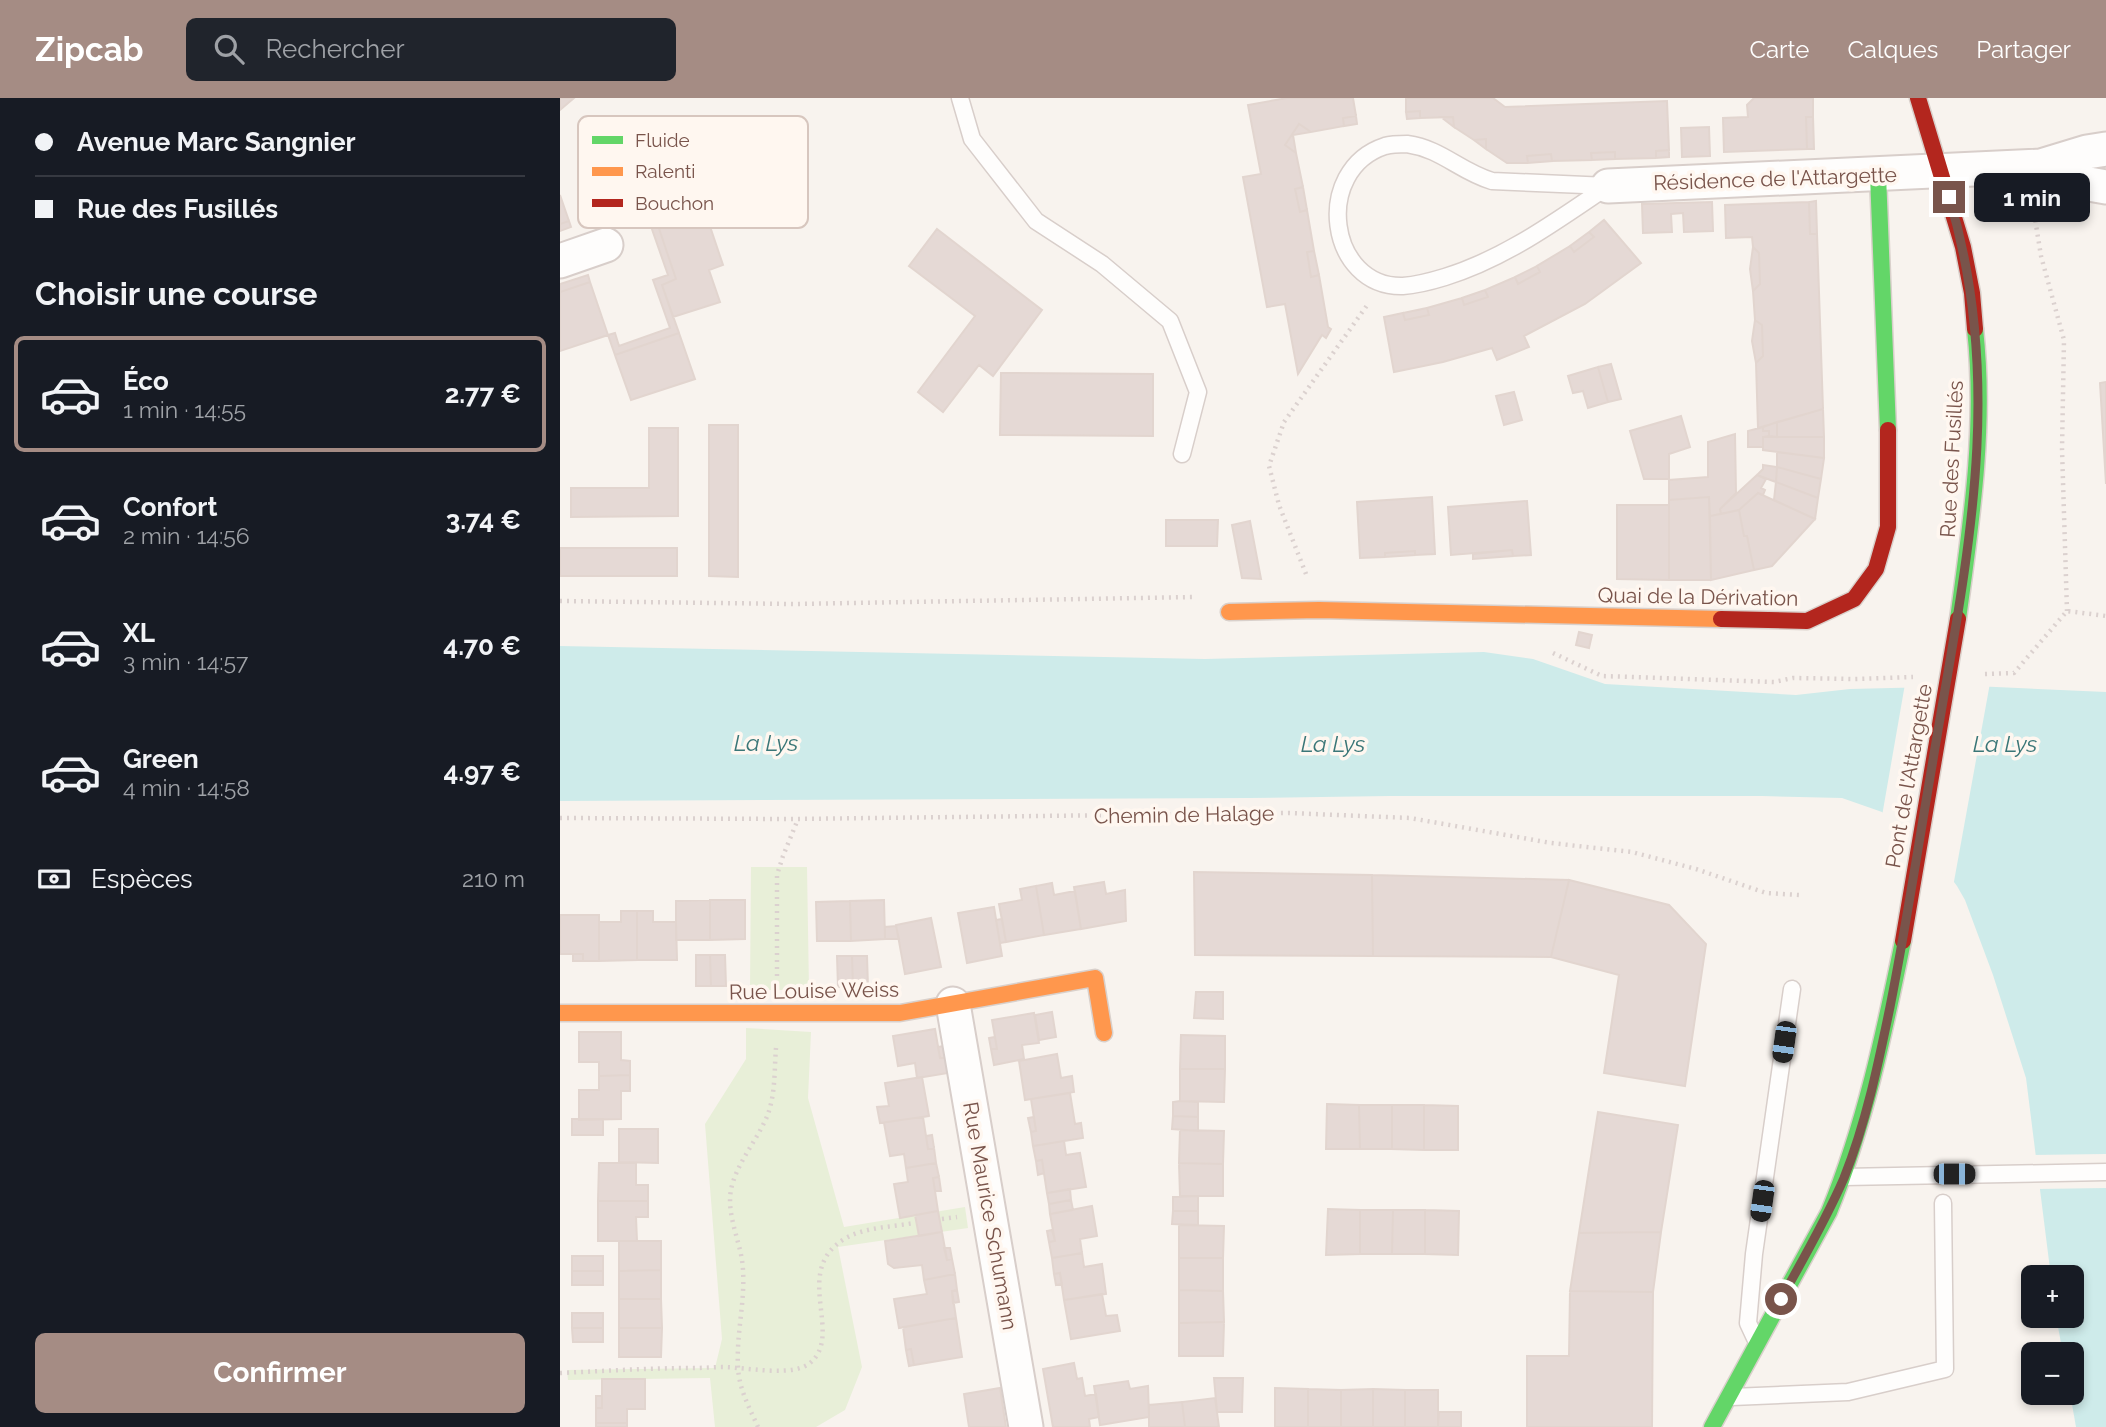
<!DOCTYPE html>
<html lang="fr">
<meta charset="utf-8">
<style>
:root{--surface:#171b24;--page:#20242c;--text:#f1f3f6;--muted:#9ea1a6;--line:#363941;--accent:#a58c84}
body{margin:0;font-family:Raleway,sans-serif;background:var(--page);color:var(--text);height:100vh;display:flex;flex-direction:column;font-size:26px;white-space:nowrap}
*{box-sizing:border-box;margin:0}
p{font-size:23px;color:var(--muted)}
.icon{flex:none;width:38px;height:38px;fill:none;stroke:currentColor;stroke-width:2;stroke-linecap:round;stroke-linejoin:round}
.map{position:relative;flex:1;overflow:hidden}
.side{display:flex;flex-direction:column;background:var(--surface);width:560px}
.side>*{flex:none}
.top-card{display:grid;align-content:center;height:154px;padding:0 35px;background:var(--surface)}
.tools{position:absolute;left:1461px;top:1167px;display:grid;gap:14px}
.tools a{display:grid;place-items:center;width:63px;height:63px;border-radius:10px;background:var(--surface);box-shadow:0 4px 10px #0003;font-size:35px}
.end{position:absolute;width:32px;height:32px;margin:-16px;border:9px solid #79544b;background:#fff;box-shadow:0 0 0 4px #fff}
.from{border-radius:50%}
.bubble{position:absolute;height:49px;border-radius:10px;background:var(--surface);box-shadow:0 4px 10px #0003;font-size:23px;font-weight:700;line-height:49px;text-align:center}
.car{position:absolute;width:21px;height:42px;margin:-21px -10px;border-radius:9px;box-shadow:0 0 5px 2px #0007;background:linear-gradient(#222 24%,#8ab4d8 0 40%,#222 0 76%,#8ab4d8 0 86%,#222 0)}
.top-card b{display:flex;align-items:center;gap:24px;height:66px;font-size:26px}
.top-card b+b{border-top:2px solid var(--line)}
.top-card i{width:18px;height:18px;background:var(--text)}
ul{padding:0;list-style:none}
li{display:flex;align-items:center;gap:21px;height:116px;margin:0 14px 10px;padding:0 21px;border:4px solid transparent;border-radius:10px}
li div{flex:1}
li b{display:block;font-size:26px}
li em{font-style:normal;font-weight:700}
li.on{border-color:var(--accent)}
li>.icon{width:63px;height:63px;stroke-width:1.5}
h2{padding:0 35px;font-size:32px;line-height:84px}
.pay{display:flex;align-items:center;gap:18px;height:77px;padding:0 35px;font-size:26px}
.pay p{margin-inline-start:auto}
.action{display:flex;gap:14px;margin-top:auto;padding:14px 35px}
.action a{flex:1;height:80px;border-radius:10px;background:var(--accent);color:#fff;font-size:28px;font-weight:700;line-height:80px;text-align:center}
header{display:flex;align-items:center;gap:42px;box-sizing:border-box;height:98px;padding:0 35px;background:var(--accent);color:#fff}
header strong{font-size:33px}
nav{display:flex;gap:38px;margin-inline-start:auto;font-size:24px}
.search{width:490px;height:63px;background:var(--page);display:flex;align-items:center;gap:18px;box-sizing:border-box;padding:0 24px;border-radius:10px;color:var(--muted);font-size:26px}
main{display:flex;flex:1;min-height:0}
.map>svg:first-child{display:block}
.green{fill:#e8efd8}
.water{fill:#ceebea}
.pier{fill:#f8f3ee}
.building{fill:#e5d9d5;stroke:#e2d5cf;stroke-width:2}
.lines{fill:none;stroke-linecap:round;stroke-linejoin:round}
.lane-casing{stroke:#d8ceca;stroke-width:19}
.street-casing{stroke:#d8ceca;stroke-width:37}
.fast-casing{stroke:#d9d0cb;stroke-width:19}
.slow-casing{stroke:#d9d0cb;stroke-width:19}
.jam-casing{stroke:#d9d0cb;stroke-width:19}
.path{stroke:#dbd1cf;stroke-width:4.5;stroke-dasharray:2 5;stroke-linecap:butt}
.lane{stroke:#fefdfc;stroke-width:16}
.street{stroke:#fefdfc;stroke-width:33}
.fast{stroke:#63d668;stroke-width:16}
.slow{stroke:#ff974d;stroke-width:16}
.jam{stroke:#b3261e;stroke-width:16}
.jam-bridge-casing{stroke:#d9d0cb;stroke-width:19;stroke-linecap:butt}
.jam-bridge{stroke:#b3261e;stroke-width:16}
.route{stroke:#79544b;stroke-width:9}
.labels{text-anchor:middle;stroke-width:7;stroke-linejoin:round;paint-order:stroke}
.street-label{font-size:21px;fill:#79544b;stroke:#fff7f0}
.water-label{font-size:23px;font-style:italic;fill:#3a7677;stroke:#fff7f0}
.key{fill:#fff7f0;stroke:#d7c6be;stroke-width:2}
.key-label{font-size:19px;fill:#79544b}
</style>
<header>
<strong>Zipcab</strong>
<div class="search"><svg class="icon" aria-label="search" viewBox="0 0 24 24"><circle cx="10" cy="10" r="6"/><path d="M15 15l6 6"/></svg>Rechercher</div>
<nav><a>Carte</a><a>Calques</a><a>Partager</a></nav>
</header>
<main>
<section class="side">
<div class="top-card">
<b><i class="from"></i>Avenue Marc Sangnier</b>
<b><i></i>Rue des Fusillés</b>
</div>
<h2>Choisir une course</h2>
<ul>
<li class="on"><svg class="icon" aria-label="car" viewBox="0 0 24 24"><path d="M5 17H2v-5l4-1 3-4h7l3 4 3 1v5h-3M9 17h6M6 11h13"/><circle cx="7" cy="17" r="2"/><circle cx="17" cy="17" r="2"/></svg><div><b>Éco</b><p>1 min · 14:55</p></div><em>2.77 €</em></li>
<li><svg class="icon" aria-label="car" viewBox="0 0 24 24"><path d="M5 17H2v-5l4-1 3-4h7l3 4 3 1v5h-3M9 17h6M6 11h13"/><circle cx="7" cy="17" r="2"/><circle cx="17" cy="17" r="2"/></svg><div><b>Confort</b><p>2 min · 14:56</p></div><em>3.74 €</em></li>
<li><svg class="icon" aria-label="car" viewBox="0 0 24 24"><path d="M5 17H2v-5l4-1 3-4h7l3 4 3 1v5h-3M9 17h6M6 11h13"/><circle cx="7" cy="17" r="2"/><circle cx="17" cy="17" r="2"/></svg><div><b>XL</b><p>3 min · 14:57</p></div><em>4.70 €</em></li>
<li><svg class="icon" aria-label="car" viewBox="0 0 24 24"><path d="M5 17H2v-5l4-1 3-4h7l3 4 3 1v5h-3M9 17h6M6 11h13"/><circle cx="7" cy="17" r="2"/><circle cx="17" cy="17" r="2"/></svg><div><b>Green</b><p>4 min · 14:58</p></div><em>4.97 €</em></li>
</ul>
<div class="pay"><svg class="icon" aria-label="cash" viewBox="0 0 24 24"><path d="M3 7h18v10H3z"/><circle cx="12" cy="12" r="2"/></svg>Espèces<p>210 m</p></div>
<div class="action"><a>Confirmer</a></div>
</section>
<div class="map">
<svg width="1546" height="1329" viewBox="0 0 1546 1329">
<rect width="100%" height="100%" fill="#f8f3ee"/>
<path class="green" d="M191,769h56l2,123h-59z
M186,930l65,4 -3,66 36,129 121,-20 3,21 -130,19 24,120 -17,43 -29,17h-101l-5,-49 -142,2 -1,-10 148,-2 7,-29 -17,-215 41,-65z"/>
<path class="water" d="M0,548l645,13 279,-7 49,7 72,25 191,11 54,-6 124,-3 132,6v735h-30l-6,-34h2v-39h-9l-7,-38h16v-38l-21,-1 -25,-199 -33,-103 -28,-75 -8,-14 -25,-33 -14,-15 -36,-26 -40,-14 -80,-2h-372l-142,2 -688,3z"/>
<path class="pier" d="M1414,585h16l-37,204 -24,-32 -13,-14 -34,-25 23,-132z
M1546,1056v34l-70,1 -4,-34z"/>
<path class="building" d="M0,0h14l-14,12z
M727,0h66l3,18 -13,2 1,8 -33,6 -12,-8 -14,21 11,8 7,34 -8,2 5,23 7,-2 7,41 -7,1 4,25 8,-2 9,52 3,2 -5,9 -4,-3 -24,39 -13,-70 -18,3 -24,-130 18,-3 -13,-69z
M846,0h87l12,9 162,-6 2,49 -13,1v7l-41,1v-7l-24,1 1,7 -40,1 -1,-7 -24,2 1,7h-21l-21,-14v-10l-12,1 -20,-13 -1,-10 -33,1v-7l-14,1z
M1194,0h59v19h-7l1,32 -83,3 -1,-34 25,-1 -1,-12z
M860,13v7l-13,1 -1,-7z
M796,18l1,8 -13,2 -1,-8z
M881,19h12l1,10z
M1246,19h7l1,32h-7z
M739,26l12,8 -18,3 3,18 -11,-8z
M1149,29l1,29 -28,1 -1,-29z
M926,41v10l-12,-9z
M104,44l12,33 15,-5 32,95 -14,5 11,32 -47,15 -11,-32 14,-6 -31,-92 -15,4 -12,-33z
M1109,52v7l-13,1v-7z
M1055,54v7l-23,1 -1,-7z
M991,56l1,7 -24,2 -1,-7z
M58,60l12,33 15,-4 31,92 -14,6 17,48 -64,22 -7,-20 7,-2 4,13 51,-18 -17,-48 15,-5 -28,-80 -14,5 -14,-39z
M743,89l4,23 -7,2 -5,-23z
M0,97l9,26 -9,3z
M1256,103l1,33h-7l-1,-32z
M1152,104l1,29 -29,1 -1,-19 -12,1 1,18 -29,1 -1,-29z
M1249,104l1,32h7l6,175 -65,19 -2,-65 7,-7 -1,-31 -7,-5 -2,-29 7,-7 -1,-31 -6,-6 -1,-10 -26,1 -1,-33z
M1044,122l37,43 -56,41 -61,32 5,11 -32,13 -5,-12 -49,14 -49,10 -10,-55 19,-4 2,7 24,-5 -2,-7 35,-10 2,7 24,-8 -3,-7 30,-13 3,7 22,-12 -3,-6 33,-20 4,6 20,-15 -5,-5z
M9,123l2,6 -11,4v-7z
M377,131l105,81 -49,66 -14,-11 -36,47 -25,-20 57,-76 -66,-50z
M1029,134l5,5 -20,15 -4,-6z
M1193,149l6,6 1,31 -7,7 -3,-22z
M754,153l5,24 -8,2 -4,-25z
M977,168l3,6 -22,12 -3,-7z
M28,177l2,7 -30,10v-8z
M30,184l18,53 -48,16v-59z
M925,192l3,7 -24,8 -2,-7z
M867,210l2,7 -24,5 -2,-7z
M1195,222l7,5 1,31 -7,7 -4,-22z
M119,235l16,46 -64,21 -16,-45z
M1051,266l10,35 -13,3 -10,-35z
M1038,269l10,35 -20,6 -5,-17 -10,2 -5,-17z
M441,275l152,1v62l-153,-1z
M1546,284v102l-6,-101z
M954,294l8,28 -18,5 -8,-29z
M1263,311l1,28h-47v-15z
M1121,318l9,31 -21,7v25h-25l-14,-48z
M1217,324v15l-8,-1v-5h-6v-4z
M149,327h29v152l-29,-1z
M1203,329v4h6v5l-6,1v10h-15v-16z
M89,330h29v88l-107,1v-29h78z
M1175,336l1,59 -16,16 1,5 -11,2 -1,-19 -40,3v-20l39,-3v-35z
M1203,339h61v21l-61,-8z
M1217,354l47,6 -3,21 -44,-12z
M1203,367l14,2 -1,15 -19,-7 6,-6z
M1217,369l44,12 -3,19 -42,-16z
M1197,377l9,4 -5,9 4,2 -2,5 -5,-2 -19,17 -18,4 -1,-5z
M1216,384l42,16 -3,21 -41,-19z
M1198,395l57,26 -43,47 -18,4 -7,-34h-3l-5,-26z
M872,399l3,57 -20,1v-4l-30,2v4l-25,1 -3,-56z
M1149,399l2,83h-42v-80z
M967,403l4,54 -18,1 -1,-6 -61,5 -3,-48z
M1057,407h52v75l-52,-1z
M1179,412l5,26h3l7,34 -43,10 -1,-64z
M606,422h52l-1,26h-51z
M690,423l11,58 -19,-1 -10,-53z
M0,450h117v28h-117z
M952,452l1,6 -40,3v-5z
M855,453v4l-30,2v-4z
M1019,534l13,3 -3,13 -13,-3z
M634,774l178,3 1,81 -178,-1z
M812,777l197,5 -18,77 -178,-1z
M1009,782l100,25 37,39 -21,142 -81,-13 15,-98 -68,-18z
M544,784l2,12 19,-4 1,31 -45,8 -7,-42z
M492,785l2,12 21,-4 6,38 -37,6 -8,-49z
M476,788l8,49 -38,7 -7,-38 23,-4 -2,-11z
M150,802v40h-34v-39z
M150,802h35v39l-35,1z
M324,802l1,39 -34,2 -1,-40z
M290,803l1,40h-34l-1,-39z
M434,809l8,49 -35,7 -9,-50z
M61,813h16v49l-38,1v-39h22z
M77,813h16v11h23l1,38h-40z
M0,817h39v46h-16v-7h-23z
M371,820l10,49 -36,7 -9,-49z
M442,821l4,23 -6,1 -4,-23z
M336,828l3,13h-14v-12z
M13,856h10v7h-10z
M136,857h14l1,31h-15z
M150,857h15l1,31h-15z
M277,858h15l1,31h-15z
M292,858h15l1,31h-15z
M636,894h27v27l-29,-1z
M492,914l4,25 -17,3 -4,-25z
M474,915l5,30 -17,2 2,14 -30,6 -3,-16h6l-5,-29z
M375,931l5,29 5,-1 3,16 -31,5 -2,-15 -17,3 -5,-30z
M19,934h42v28l9,1v14l-31,1v-14h-20z
M621,937l44,1v33h-45z
M435,939l2,12h-6l-2,-11z
M384,948l1,11 -5,1 -2,-11z
M497,956l4,24 11,-2 2,16 -49,8 -6,-39z
M620,971h45l-1,33 -44,-1z
M70,977v16h-9v28l-42,1v-30h20v-14z
M362,979l7,39 -49,7 -3,-16 12,-1 -4,-23z
M510,995l5,31 6,-1 2,15 -50,8 -2,-14 5,-1 -5,-32z
M620,1003l18,1v15l-25,-1v-14z
M767,1006l32,1 1,44h-34z
M799,1007h33v44h-32z
M832,1007h32v45l-32,-1z
M864,1007l34,1v44h-34z
M1038,1014l80,13 -17,107 -82,1z
M369,1018l-6,1 5,32 6,-1 2,15 -30,5 -2,-14 -14,2 -6,-33h-4z
M613,1018l25,1v14l-26,-2z
M474,1019l2,14 -5,1 -3,-14z
M12,1021h31v16h-31z
M59,1031h39v34l-39,-1z
M620,1032l44,1 -1,33 -44,-1z
M372,1037l2,13 -6,1 -2,-13z
M504,1043l2,14 14,-2 6,34 -39,6 -5,-33 -6,1 -3,-15z
M482,1062l2,13 -6,2 -2,-14z
M39,1065h37v22h12v16h-50z
M376,1065l3,14 -6,1 5,33 -38,7 -6,-34 14,-2 -2,-14z
M619,1065l44,1v32h-43z
M379,1079l2,14h-6l-2,-13z
M510,1091l1,11 -22,4 -2,-11z
M638,1098v15h-25v-14z
M511,1102l2,10 -23,4 -1,-10z
M38,1103h50v16h-12l1,24h-39z
M532,1108l5,30 -17,3 2,14 -30,5 -3,-16 6,-1 -5,-27z
M768,1111l32,1v44l-34,1z
M800,1112h33l-1,44h-32z
M833,1112h32v44h-33z
M865,1112l34,1 -1,44 -33,-1z
M378,1113l4,21 -23,4 -4,-21z
M613,1113h25v14l-26,-1z
M619,1127l45,1 -1,32h-44z
M492,1132l3,11 -6,1 -2,-11z
M382,1134l5,28 5,-1 3,15 -31,6 -2,-15 -28,3 -6,-4 -3,-23z
M1101,1134l-8,60 -83,-1 9,-58z
M59,1143h42v29l-42,1z
M384,1150h6l2,11 -5,1z
M522,1155l2,14 18,-3 4,30 -42,6 -4,-27 -6,1 -2,-16z
M12,1158h31v15h-31z
M619,1160h44v33l-44,-1z
M101,1172v29h-42v-28z
M12,1173h31v14h-31z
M500,1175l2,11 -6,1 -2,-11z
M395,1176l2,16 -5,1 4,27 -57,10 -5,-29 33,-5 -3,-14z
M397,1192l2,12 -6,1 -1,-12z
M619,1192l44,1 1,31 -45,1z
M1010,1193l83,1 -1,135h-125v-71h42z
M542,1196l4,22 11,-1 3,16 -49,8 -7,-39z
M59,1201h42l1,29h-43z
M12,1215h31v15h-31z
M396,1220l6,39 -48,8 -3,-16 -5,1 -3,-23z
M664,1224l-1,34h-44v-33z
M12,1230h31v14h-30z
M59,1230h43l-1,29h-42z
M351,1251l3,16 -5,1 -3,-16z
M514,1265l3,16 5,-1 3,18 11,-2 3,23 -10,2 1,8h-37l-10,-58z
M654,1280h29l-1,34h-25z
M42,1281h43v30h-18v14h-31v-15h6z
M568,1283l2,8 18,-3 1,31 -49,8 -6,-39z
M440,1290l6,39h-37l-5,-33z
M715,1290l33,1v38h-33z
M748,1291l33,1v37h-33z
M813,1291l32,1v37h-32z
M813,1291v38h-32v-37z
M845,1292h33v37h-33z
M36,1298h6v12h-6z
M655,1300l4,29h-34l-3,-25z
M622,1304l3,25h-36v-22z
M879,1314h22v15h-23z
M36,1325h31v4h-31z"/>
<g class="lines">
<defs>
<path id="lane" d="M400,0l12,41 64,82 66,43 68,57 28,71 -16,62
M847,46c35,5 52,27 85,37l116,5c-52,35 -102,72 -163,91 -13,4 -28,8 -42,9 -75,2 -91,-116 -18,-140 7,-2 15,-2 22,-2z
M1284,1079l262,-5
M1195,1240l-7,-15 6,-69 38,-265
M1172,1299l116,-5 97,-23 -2,-166"/>
<path id="street" d="M1481,68l48,18 17,3
M1048,88l433,-20 46,-14 19,-3
M0,163l46,-16
M393,906l73,423"/>
<path id="fast" d="M1318,77l10,255
M1398,521c13,-95 28,-193 17,-290
M1152,1329l117,-215c36,-88 55,-178 74,-271"/>
<path id="slow" d="M669,514l90,-2 402,9
M0,915h340l195,-35 9,55"/>
<path id="jam" d="M1358,0l45,149 9,46 3,36
M1161,521l86,2 47,-22 22,-30 12,-42v-97"/>
</defs>
<use href="#lane" class="lane-casing"/>
<use href="#street" class="street-casing"/>
<use href="#fast" class="fast-casing"/>
<use href="#slow" class="slow-casing"/>
<use href="#jam" class="jam-casing"/>
<path class="path" d="M1472,102l9,56 23,84 -2,109 5,162
M746,476l-27,-69 -10,-39 15,-44 84,-118
M0,503l233,3 403,-7
M993,555l49,23 172,6 19,-4 62,1 58,-2
M1425,576l29,-1 53,-62 39,5
M0,720l230,1 499,-6 121,5 141,25 81,9 64,17 70,24 33,2
M217,878v-101l6,-19 15,-37
M382,1121l15,-2
M0,1275c45,-2 89,-5 134,-5 14,0 29,-2 43,0 19,1 57,8 73,-5 35,-29 -20,-93 36,-125 20,-11 46,-11 68,-15
M198,1329c-9,-20 -19,-38 -20,-60 -2,-36 9,-71 4,-107 -4,-25 -18,-52 -9,-78 7,-22 22,-40 32,-61 11,-23 9,-49 11,-73"/>
<use href="#lane" class="lane"/>
<use href="#street" class="street"/>
<use href="#fast" class="fast"/>
<use href="#slow" class="slow"/>
<use href="#jam" class="jam"/>
<defs>
<path id="jam-bridge" d="M1343,843l55,-322"/>
</defs>
<use href="#jam-bridge" class="jam-bridge-casing"/>
<use href="#jam-bridge" class="jam-bridge"/>
</g>
<g class="lines">
<path class="route" d="M1221,1201c22,-40 45,-79 63,-121 22,-55 34,-113 46,-171 16,-80 28,-160 42,-241 32,-194 76,-375 17,-569"/>
</g>
<g class="labels">
<g class="street-label">
<text transform="translate(1215 81) rotate(-2)" y="7">Résidence de l'Attargette</text>
<text transform="translate(1392 361) rotate(-87)" y="7">Rue des Fusillés</text>
<text transform="translate(1138 499) rotate(1)" y="7">Quai de la Dérivation</text>
<text transform="translate(1349 678) rotate(-80)" y="7">Pont de l'Attargette</text>
<text transform="translate(624 717) rotate(-1)" y="7">Chemin de Halage</text>
<text transform="translate(254 893) rotate(-1)" y="7">Rue Louise Weiss</text>
<text transform="translate(430 1118) rotate(80)" y="7">Rue Maurice Schumann</text>
</g>
<g class="water-label">
<text x="206" y="653">La Lys</text>
<text x="773" y="654">La Lys</text>
<text x="1445" y="654">La Lys</text>
</g>
</g>
<rect x="18" y="18" width="230" height="112" rx="10" class="key"/>
<rect x="32" y="38" width="31" height="8" fill="#63d668"/>
<rect x="32" y="69" width="31" height="9" fill="#ff974d"/>
<rect x="32" y="101" width="31" height="8" fill="#b3261e"/>
<g class="key-label">
<text x="75" y="49">Fluide</text>
<text x="75" y="80">Ralenti</text>
<text x="75" y="112">Bouchon</text>
</g>
</svg>
<div class="tools">
<a>+</a>
<a>−</a>
</div>
<i class="end from" style="left:1221px;top:1201px"></i>
<i class="end" style="left:1389px;top:99px"></i>
<div class="bubble" style="left:1414px;top:75px;width:116px">1 min</div>
<i class="car" style="left:1224px;top:944px;rotate:188deg"></i>
<i class="car" style="left:1394px;top:1076px;rotate:90deg"></i>
<i class="car" style="left:1202px;top:1103px;rotate:188deg"></i>
</div>
</main>
